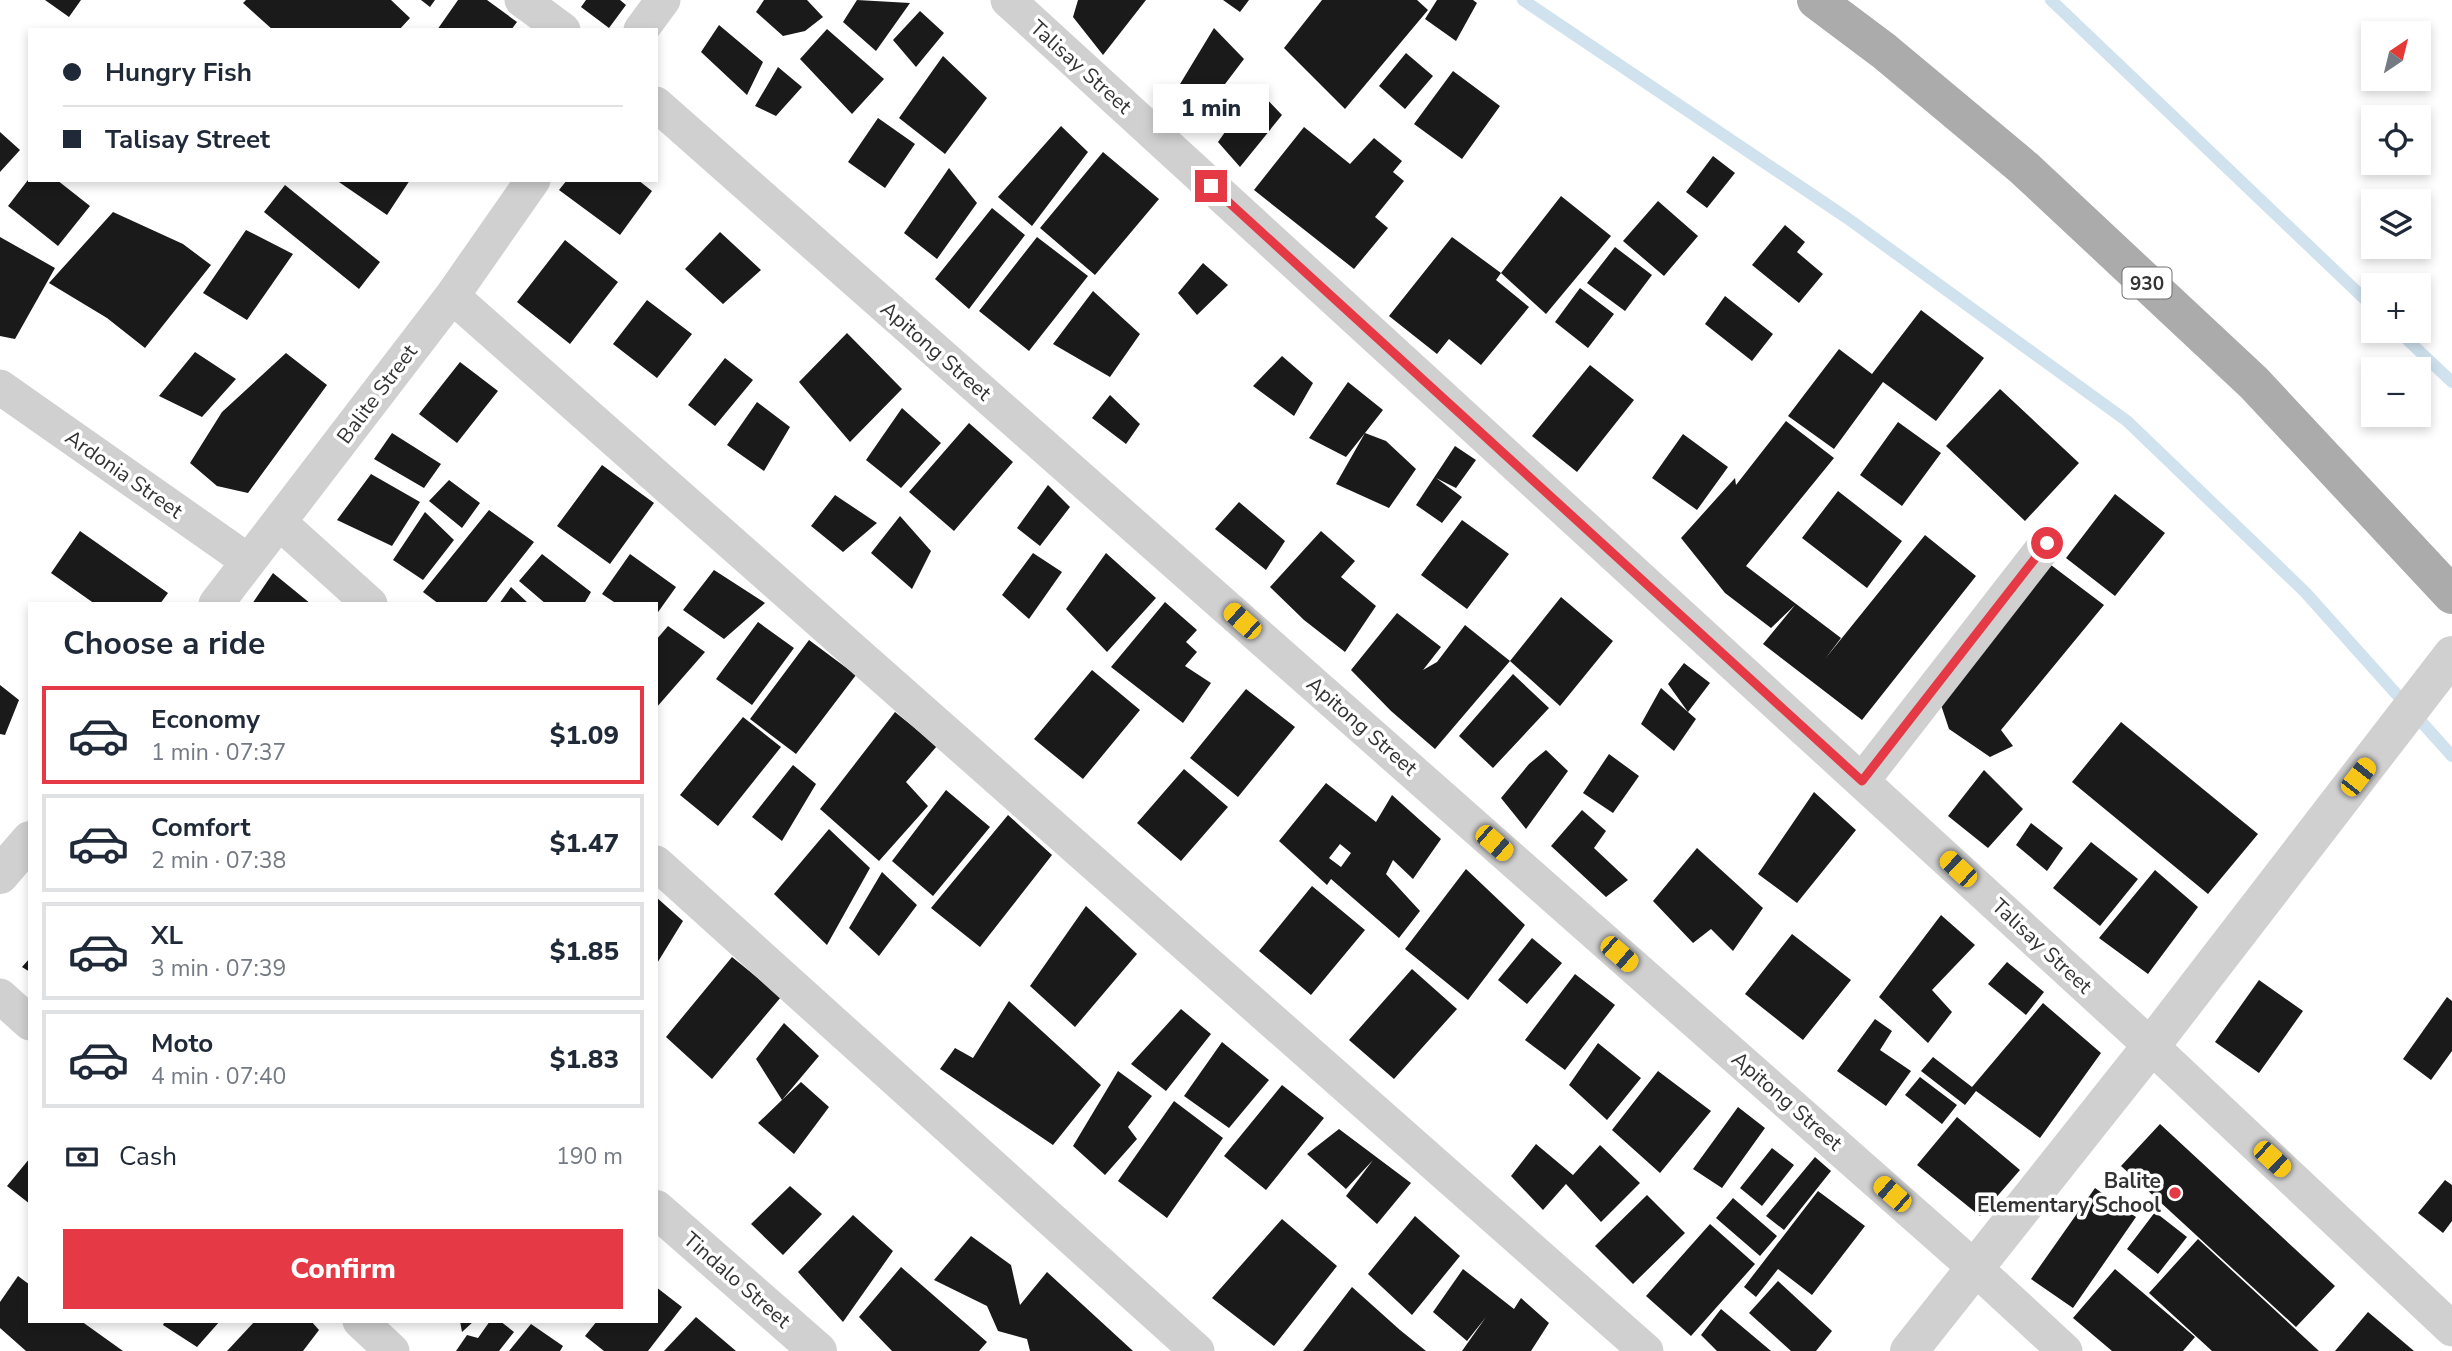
<!DOCTYPE html>
<meta charset="utf-8">
<style>
:root{--surface:#fff;--page:#f2f2f3;--text:#1f2937;--muted:#747a83;--line:#e0e1e3;--accent:#e63946}
body{margin:0;font-family:"Nunito Sans",sans-serif;background:var(--page);color:var(--text);height:100vh;display:flex;flex-direction:column;font-size:26px;white-space:nowrap}
*{box-sizing:border-box;margin:0}
p{font-size:23px;color:var(--muted)}
.icon{flex:none;width:38px;height:38px;fill:none;stroke:currentColor;stroke-width:2;stroke-linecap:round;stroke-linejoin:round}
.map{position:relative;flex:1;overflow:hidden}
.panel{position:absolute;left:28px;top:602px;width:630px;height:721px;display:flex;flex-direction:column;background:var(--surface);border-radius:0px;box-shadow:0 4px 10px #0003}
.panel>*{flex:none}
.guide{position:absolute;left:28px;top:28px;width:630px;height:154px;border-radius:0px;box-shadow:0 4px 10px #0003;display:grid;align-content:center;height:154px;padding:0 35px;background:var(--surface)}
.needle{width:46px;rotate:35deg}
.controls{position:absolute;left:2361px;top:21px;display:grid;gap:14px}
.controls a{display:grid;place-items:center;width:70px;height:70px;border-radius:0px;background:var(--surface);box-shadow:0 4px 10px #0003;font-size:35px}
.end{position:absolute;width:32px;height:32px;margin:-16px;border:9px solid #e63946;background:#fff;box-shadow:0 0 0 4px #fff}
.from{border-radius:50%}
.bubble{position:absolute;height:49px;border-radius:0px;background:var(--surface);box-shadow:0 4px 10px #0003;font-size:23px;font-weight:800;line-height:49px;text-align:center}
.car{position:absolute;width:21px;height:42px;margin:-21px -10px;border-radius:9px;box-shadow:0 0 5px 2px #0007;background:linear-gradient(#f5c518 24%,#345 0 40%,#f5c518 0 76%,#345 0 86%,#f5c518 0)}
.guide b{display:flex;align-items:center;gap:24px;height:66px;font-size:26px}
.guide b+b{border-top:2px solid var(--line)}
.guide i{width:18px;height:18px;background:var(--text)}
ul{padding:0;list-style:none}
li{display:flex;align-items:center;gap:21px;height:98px;margin:0 14px 10px;padding:0 21px;border:4px solid var(--line);border-radius:0px}
li div{flex:1}
li b{display:block;font-size:26px}
li em{font-style:normal;font-weight:800}
li.current{border-color:var(--accent)}
li>.icon{width:63px;height:63px;stroke-width:1.5}
h2{padding:0 35px;font-size:32px;line-height:84px}
.pay{display:flex;align-items:center;gap:18px;height:77px;padding:0 35px;font-size:26px}
.pay p{margin-inline-start:auto}
.primary-button{display:flex;gap:14px;margin-top:auto;padding:14px 35px}
.primary-button a{flex:1;height:80px;border-radius:0px;background:var(--accent);color:#fff;font-size:28px;font-weight:800;line-height:80px;text-align:center}
.map>svg:first-child{display:block}
.lines{fill:none;stroke-linecap:round;stroke-linejoin:round}
.stream{stroke:#cfe2ee;stroke-width:12}
.building{fill:#1a1a1a;fill-rule:evenodd}
.minor{stroke:#d0d0d0;stroke-width:35}
.tertiary{stroke:#d0d0d0;stroke-width:38}
.primary{stroke:#ababab;stroke-width:38}
.route{stroke:#e63946;stroke-width:9}
.poi-dot{fill:#e63946;stroke:#fff;stroke-width:2.5}
.labels{text-anchor:middle;stroke-width:7;stroke-linejoin:round;paint-order:stroke}
.shield{fill:#fff;stroke:#707070;stroke-width:2}
.shield-label{font-size:19px;font-weight:bold;fill:#333}
.street-label{font-size:21px;fill:#333;stroke:#fff}
.poi-label{font-size:21px;font-weight:bold;fill:#333;stroke:#fff;text-anchor:end}
</style>
<div class="map">
<svg width="2452" height="1351" viewBox="0 0 2452 1351">
<rect width="100%" height="100%" fill="#fff"/>
<g class="lines">
<path class="stream" d="M1523,0l324,218 280,203 178,171 147,164
M2051,0l322,307
M2398,331l54,51"/>
</g>
<path class="building" d="M45,0h36l-12,17z
M246,0h145l19,18 -11,12h-126l-30,-27z
M421,0h14l-5,7z
M458,0h29l30,22 -6,8h-74z
M586,0h34l6,5 -17,23 -28,-21z
M764,0h43l16,17 -18,14 -22,5 -27,-24z
M857,0l53,3 -34,48 -33,-29z
M1078,0h68l-43,55 -30,-38z
M1223,0h26l-9,12z
M1322,0h95l11,10 -83,99 -61,-61z
M1437,0h36l4,3 -21,38 -31,-22z
M920,11l24,22 -28,34 -23,-27z
M719,25l44,37 -16,33 -46,-43z
M1214,28l30,31 -47,62 -20,-32z
M827,29l57,50 -32,35 -52,-55z
M1406,53l27,23 -28,33 -26,-23z
M943,56l44,42 -42,56 -46,-36z
M778,67l24,20 -26,29 -21,-10z
M1453,71l47,35 -38,53 -48,-35z
M1256,88l26,27 -42,52 -22,-25z
M878,118l37,26 -30,44 -37,-26z
M1061,126l27,26 -56,74 -34,-29z
M1304,127l46,37 24,-26 28,23 -9,11 11,9 -29,36 13,11 -34,41 -100,-79z
M0,132l20,18 -20,22z
M1103,152l56,47 -64,76 -55,-47z
M1713,156l22,17 -28,35 -21,-16z
M949,168l28,35 -40,56 -33,-26z
M28,180h29l33,26 -32,40 -50,-40z
M336,180h74l-23,35z
M567,180h71l14,11 -32,44 -61,-45z
M285,185l95,77 -21,27 -95,-77z
M1561,196l50,40 -65,78 -45,-41z
M1658,201l40,35 -34,40 -41,-35z
M992,208l33,27 -56,74 -34,-30z
M113,212l70,32 28,21 -66,83 -38,-30 -58,-35z
M1785,225l20,17 -8,10 26,22 -24,29 -47,-38z
M246,230l47,24 -46,66 -44,-27z
M720,232l41,38 -38,34 -38,-35z
M0,237l55,31 -40,71 -15,-3z
M1037,237l51,39 -59,75 -50,-40z
M1452,237l49,36 -5,7 33,27 -48,58 -32,-26 -12,15 -48,-38z
M565,240l53,42 -48,62 -53,-42z
M1615,247l37,28 -27,36 -38,-28z
M1203,263l25,22 -31,30 -19,-22z
M1580,288l34,26 -26,34 -33,-26z
M1093,291l47,43 -30,43 -57,-33z
M1725,296l48,38 -21,27 -47,-37z
M647,300l45,34 -35,44 -44,-34z
M1921,310l63,48 -48,63 -53,-39 -49,67 -46,-33 51,-67 33,25z
M847,333l55,56 -52,53 -51,-60z
M195,352l41,27 -34,38 -43,-21z
M286,353l41,32 -79,108 -31,-7 -27,-23 32,-51z
M1282,356l31,27 -19,33 -41,-30z
M725,358l28,22 -38,46 -27,-21z
M460,362l38,29 -41,52 -38,-29z
M1590,365l44,35 -57,72 -45,-36z
M1348,382l35,28 -18,23 21,8 30,28 -27,39 -53,-24 29,-51 -19,24 -37,-19z
M2000,389l79,74 -54,58 -79,-75z
M1110,395l30,29 -14,20 -34,-26z
M757,402l33,25 -26,44 -37,-26z
M902,408l39,35 -40,45 -35,-28z
M1786,421l48,37 -88,108 95,72 -16,21 100,-124 51,41 -114,144 -99,-76 32,-39 -24,23 -46,-35 -44,-55 54,-60 1,7z
M1898,422l43,31 -39,53 -42,-31z
M969,423l44,39 -59,69 -45,-39z
M392,433l49,31 -17,24 -50,-29z
M1683,434l45,33 -31,43 -45,-32z
M1455,446l21,14 -20,28 -20,-10 26,19 -20,26 -26,-18z
M602,465l52,38 -44,61 -53,-38z
M371,474l49,28 -28,44 -55,-26z
M449,480l31,23 -18,25 -33,-27z
M1048,485l22,22 -30,39 -23,-18z
M1838,491l64,50 -35,47 -65,-50z
M2115,494l50,39 -50,63 -49,-38z
M835,495l42,28 -34,29 -32,-26z
M1239,502l46,39 -19,29 -51,-41z
M489,510l45,32 -49,62h-46l-16,-12z
M425,512l29,28 -31,40 -30,-20z
M900,516l31,35 -19,38 -41,-36z
M1462,520l47,34 -42,55 -46,-34z
M80,531l88,62 -8,11h-65l-44,-31z
M1321,531l34,30 -14,16 35,29 -31,46 -41,-32 -34,-33z
M1033,553l29,19 -33,47 -27,-24z
M1106,553l50,45 -49,54 -41,-43z
M542,554l49,38 -7,12h-38l-27,-23z
M630,554l46,33 -20,28v-11h-39l-15,-10z
M2051,565l53,40 -103,125 12,16 -23,11 -41,-28 -8,-24z
M714,570l51,33 -41,36 -41,-29z
M273,573l38,31h-59z
M511,587l18,17h-30z
M1561,597l52,44 -53,65 -50,-45z
M1165,602l32,28 -11,12 11,10 -12,14 26,17 -28,40 -72,-56z
M1397,613l44,34 -18,23 14,-8 28,-37 45,36 -75,88 -44,-38 -40,-41z
M758,622l36,26 -42,57 -36,-26z
M668,626l37,26 -49,56v-68z
M809,640l47,35 -60,79 -46,-35z
M1684,663l26,20 -22,29 8,7 -22,32 -33,-27 20,-36 27,24 -20,-28z
M1092,670l48,40 -57,69 -49,-40z
M1513,674l36,34 -56,60 -34,-32z
M0,685l19,15 -14,35 -5,-1z
M1246,689l49,38 -57,70 -48,-39z
M895,712l42,34 -31,36 22,24 -49,55 -59,-52z
M743,717l38,30 -63,79 -38,-31z
M2121,722l137,112 -50,60 -136,-112z
M1546,750l22,21 -42,58 -25,-31 28,-34z
M1609,754l30,22 -26,37 -30,-20z
M793,765l23,19 -34,57 -30,-24z
M1184,769l44,38 -47,54 -44,-38z
M1984,770l39,39 -35,39 -40,-32z
M1326,783l50,39 16,-27 49,44 -28,40 -20,-19 -7,14 34,37 -21,27 -68,-59 -4,6 -48,-44zM1340,844l11,9 -10,14 -12,-9z
M946,790l44,37 -57,69 -41,-35z
M1814,792l42,38 -59,73 -39,-29z
M1582,810l24,21 -12,17 34,32 -22,17 -55,-51z
M1008,815l44,40 -72,92 -49,-39z
M2031,823l32,25 -16,23 -31,-26z
M829,829l41,39 -43,77 -53,-51z
M2091,842l47,37 -38,47 -47,-38z
M1697,848l66,60 -30,43 -22,-22 -18,14 -40,-42z
M1466,869l59,56 -57,75 -63,-51z
M2155,870l43,37 -50,67 -49,-36z
M882,872l35,33 -38,51 -30,-28z
M1312,886l53,44 -54,65 -52,-44z
M656,897l27,24 -27,44z
M1086,906l51,48 -62,73 -45,-41z
M1941,915l34,30 -43,45 20,22 -24,31 -49,-46z
M1792,934l59,46 -48,60 -58,-46z
M1532,938l30,25 -35,41 -29,-24z
M732,957l49,40 -69,82 -46,-42z
M30,958v14l-8,-5z
M2007,962l37,30 -18,23 -38,-31z
M1412,969l45,40 -63,70 -45,-39z
M1575,974l40,31 -50,65 -40,-30z
M2259,980l44,31 -44,62 -44,-31z
M2447,997l5,4v50l-21,29 -28,-21z
M1009,1001l92,84 -48,60 -113,-76 15,-21 18,10z
M2043,1003l58,50 -61,85 -64,-47 -11,14 -44,-34 12,-14 39,30z
M1181,1009l30,25 -45,57 -35,-27z
M1875,1019l17,12 -12,19 31,21 -25,35 -49,-35z
M784,1023l35,33 -37,44 19,-18 28,25 -35,47 -36,-31 24,-23 -26,-41z
M1222,1042l47,38 -40,48 -45,-32z
M1598,1043l43,35 -34,42 -38,-35z
M1118,1071l34,25 -24,31 9,12 -32,36 -32,-29z
M1658,1071l53,40 -51,62 -48,-43z
M1920,1077l37,28 -15,19 -37,-29z
M1282,1085l42,33 -58,72 -42,-34z
M1174,1101l49,37 -56,80 -49,-37z
M1738,1107l27,21 -43,60 -29,-19z
M1957,1117l63,53 -40,46 -63,-51z
M2160,1124l175,162 -39,41 -175,-161z
M1339,1129l72,54 -34,41 -31,-28 27,-36 -27,29 -39,-35z
M1536,1144l37,31 27,-30 40,38 -39,39 -35,-38 -23,26 -32,-34z
M1772,1148l22,17 -32,41 -22,-18z
M1815,1157l16,14 -47,59 -18,-14z
M30,1158v46l-23,-18z
M2445,1180l7,5v36l-9,12 -25,-20z
M790,1186l32,28 -39,41 -32,-31z
M2095,1188l41,29 -63,91 -42,-29z
M1818,1191l47,35 -53,69 -34,-26 -22,28 -12,-10z
M1647,1195l38,38 -52,51 -38,-38z
M1733,1198l44,38 -17,20 -44,-38z
M2155,1212l32,25 -29,37 -31,-25z
M853,1215l40,36 -50,71 -45,-50z
M1415,1216l45,40 -48,59 -44,-41z
M1282,1219l55,47 -63,80 -62,-48z
M1710,1224l45,40 -64,72 -45,-40z
M971,1236l40,29 9,40 27,-33 86,79h-103l-3,-12 -29,-8 -11,-25 -53,-26z
M2198,1239l121,112h-107l-63,-58z
M901,1267l86,75 -8,9h-87l-33,-34z
M1463,1269l51,40 7,-11 28,25 -18,28h-69l24,-34 -19,24 -34,-29z
M2115,1269l80,68 -12,14h-71l-39,-33z
M18,1276l12,9v36h51l42,30h-97l-26,-23v-26z
M1778,1281l54,50 -16,20h-25l-42,-38z
M656,1287l26,20 -34,44h-44l-19,-15 12,-15h59z
M1352,1287l48,43 26,21h-123z
M1721,1309l50,42h-54l-16,-16z
M2368,1312l46,39h-79z
M696,1317l40,34h-72z
M165,1321h55l-23,26 -34,-22z
M255,1321h56l8,9 -16,21h-76z
M460,1321h14l-12,11z
M490,1321h10l14,11 -15,19h-43l11,-16 11,3z
M531,1324l32,22 -3,5h-51z"/>
<g class="lines">
<path class="minor" d="M522,0l41,30
M1008,0l1143,1046 301,283
M641,30l22,-30
M656,104l1319,1164 90,83
M452,296l1194,1055
M0,387l248,174
M280,523l90,81
M216,604l236,-308 81,-116
M1862,781l185,-238
M656,863l541,488
M0,996l30,27
M360,1321l32,30"/>
<path class="tertiary" d="M0,875l30,-35
M656,1209l162,142
M1909,1351l242,-305 301,-391"/>
<path class="primary" d="M1816,0l68,51 140,117 230,215 198,212"/>
</g>
<g class="lines">
<path class="route" d="M1211,186l651,595 185,-238"/>
</g>
<circle class="poi-dot" cx="2175" cy="1193" r="7"/>
<g class="labels">
<rect class="shield" x="2122.5" y="267.5" width="49" height="31" rx="5"/>
<g class="shield-label">
<text x="2147" y="290">930</text>
</g>
<g class="street-label">
<text transform="translate(1081 67) rotate(42)" y="7">Talisay Street</text>
<text transform="translate(936 351) rotate(41)" y="7">Apitong Street</text>
<text transform="translate(377 394) rotate(-53)" y="7">Balite Street</text>
<text transform="translate(124 474) rotate(35)" y="7">Ardonia Street</text>
<text transform="translate(1362 726) rotate(41)" y="7">Apitong Street</text>
<text transform="translate(2042 946) rotate(43)" y="7">Talisay Street</text>
<text transform="translate(1787 1101) rotate(41)" y="7">Apitong Street</text>
<text transform="translate(737 1280) rotate(41)" y="7">Tindalo Street</text>
</g>
<g class="poi-label">
<text x="2161" y="1188">Balite<tspan x="2161" dy="24">Elementary School</tspan></text>
</g>
</g>
</svg>
<div class="controls">
<a><svg class="needle" viewBox="-14 -14 28 28"><path d="M0-13l5 13h-10z" fill="#e53935"/><path d="M0 13l5-13h-10z" fill="#747a83"/></svg></a>
<a><svg class="icon" aria-label="locate" viewBox="0 0 24 24"><circle cx="12" cy="12" r="6"/><path d="M12 2v4M12 18v4M2 12h4M18 12h4"/></svg></a>
<a><svg class="icon" aria-label="layers" viewBox="0 0 24 24"><path d="M12 4l9 5-9 5-9-5zM3 14l9 5 9-5"/></svg></a>
<a>+</a>
<a>−</a>
</div>
<i class="end from" style="left:2047px;top:543px"></i>
<i class="end" style="left:1211px;top:186px"></i>
<div class="bubble" style="left:1153px;top:84px;width:116px">1 min</div>
<i class="car" style="left:1242px;top:621px;rotate:312deg"></i>
<i class="car" style="left:2358px;top:777px;rotate:38deg"></i>
<i class="car" style="left:1494px;top:843px;rotate:131deg"></i>
<i class="car" style="left:1958px;top:869px;rotate:313deg"></i>
<i class="car" style="left:1619px;top:954px;rotate:131deg"></i>
<i class="car" style="left:2272px;top:1159px;rotate:133deg"></i>
<i class="car" style="left:1892px;top:1194px;rotate:311deg"></i>
<div class="guide">
<b><i class="from"></i>Hungry Fish</b>
<b><i></i>Talisay Street</b>
</div>
<section class="panel">
<h2>Choose a ride</h2>
<ul>
<li class="current"><svg class="icon" aria-label="car" viewBox="0 0 24 24"><path d="M5 17H2v-5l4-1 3-4h7l3 4 3 1v5h-3M9 17h6M6 11h13"/><circle cx="7" cy="17" r="2"/><circle cx="17" cy="17" r="2"/></svg><div><b>Economy</b><p>1 min · 07:37</p></div><em>$1.09</em></li>
<li><svg class="icon" aria-label="car" viewBox="0 0 24 24"><path d="M5 17H2v-5l4-1 3-4h7l3 4 3 1v5h-3M9 17h6M6 11h13"/><circle cx="7" cy="17" r="2"/><circle cx="17" cy="17" r="2"/></svg><div><b>Comfort</b><p>2 min · 07:38</p></div><em>$1.47</em></li>
<li><svg class="icon" aria-label="car" viewBox="0 0 24 24"><path d="M5 17H2v-5l4-1 3-4h7l3 4 3 1v5h-3M9 17h6M6 11h13"/><circle cx="7" cy="17" r="2"/><circle cx="17" cy="17" r="2"/></svg><div><b>XL</b><p>3 min · 07:39</p></div><em>$1.85</em></li>
<li><svg class="icon" aria-label="car" viewBox="0 0 24 24"><path d="M5 17H2v-5l4-1 3-4h7l3 4 3 1v5h-3M9 17h6M6 11h13"/><circle cx="7" cy="17" r="2"/><circle cx="17" cy="17" r="2"/></svg><div><b>Moto</b><p>4 min · 07:40</p></div><em>$1.83</em></li>
</ul>
<div class="pay"><svg class="icon" aria-label="cash" viewBox="0 0 24 24"><path d="M3 7h18v10H3z"/><circle cx="12" cy="12" r="2"/></svg>Cash<p>190 m</p></div>
<div class="primary-button"><a>Confirm</a></div>
</section>
</div>
